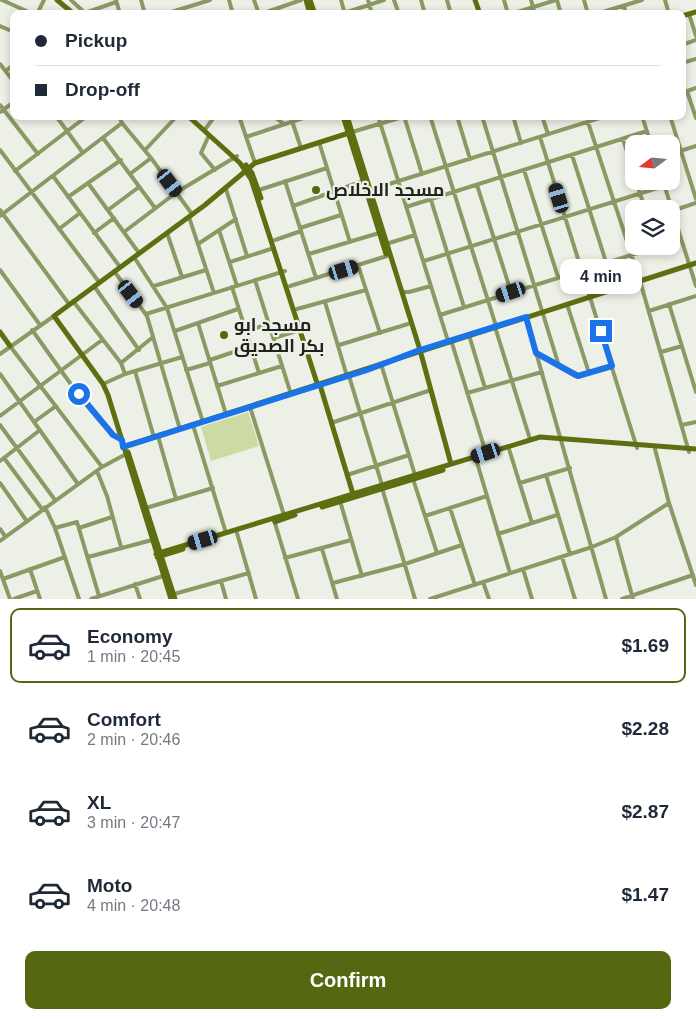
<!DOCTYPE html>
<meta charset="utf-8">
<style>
:root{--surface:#fff;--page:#f6f6f7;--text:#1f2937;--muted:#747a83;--line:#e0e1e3;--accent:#556710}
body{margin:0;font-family:Helvetica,Cairo,sans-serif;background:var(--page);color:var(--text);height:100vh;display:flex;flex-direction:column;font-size:19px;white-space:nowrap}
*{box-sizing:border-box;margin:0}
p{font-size:16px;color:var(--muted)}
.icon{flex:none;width:28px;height:28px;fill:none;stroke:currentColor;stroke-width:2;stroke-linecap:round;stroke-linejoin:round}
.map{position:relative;height:599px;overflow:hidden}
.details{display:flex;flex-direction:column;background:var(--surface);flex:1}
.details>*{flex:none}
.top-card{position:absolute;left:10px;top:10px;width:676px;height:110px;border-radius:10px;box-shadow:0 2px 8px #0003;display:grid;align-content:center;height:110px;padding:0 25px;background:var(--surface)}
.needle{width:32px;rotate:254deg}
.buttons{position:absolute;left:625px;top:135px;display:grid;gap:10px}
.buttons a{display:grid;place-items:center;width:55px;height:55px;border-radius:10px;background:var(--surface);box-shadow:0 2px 8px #0003;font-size:25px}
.end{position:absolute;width:22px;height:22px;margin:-11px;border:6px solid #1a73e8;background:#fff;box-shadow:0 0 0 2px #fff}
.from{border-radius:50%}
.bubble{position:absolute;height:35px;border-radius:10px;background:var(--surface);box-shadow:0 2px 8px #0003;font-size:16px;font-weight:800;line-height:35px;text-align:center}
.car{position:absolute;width:15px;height:30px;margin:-15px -8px;border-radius:6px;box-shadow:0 0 4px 1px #0007;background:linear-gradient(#222 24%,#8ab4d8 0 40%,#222 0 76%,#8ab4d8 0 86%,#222 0)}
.top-card b{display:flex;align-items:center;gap:18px;height:48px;font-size:19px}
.top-card b+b{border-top:1px solid var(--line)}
.top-card i{width:12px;height:12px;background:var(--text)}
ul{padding:9px 0 0;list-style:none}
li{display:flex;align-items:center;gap:15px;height:75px;margin:0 10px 8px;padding:0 15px;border:2px solid transparent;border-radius:10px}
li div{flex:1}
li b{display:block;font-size:19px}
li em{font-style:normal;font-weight:800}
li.active{border-color:var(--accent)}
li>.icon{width:45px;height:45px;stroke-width:1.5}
.action{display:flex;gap:10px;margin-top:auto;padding:10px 25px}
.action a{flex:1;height:58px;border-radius:10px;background:var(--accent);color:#fff;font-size:20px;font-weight:800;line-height:58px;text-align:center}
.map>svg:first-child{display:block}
.green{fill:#cbdba3}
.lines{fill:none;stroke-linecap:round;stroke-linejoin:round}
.street{stroke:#8b9964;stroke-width:4}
.secondary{stroke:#5d6f10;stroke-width:5}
.route{stroke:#1a73e8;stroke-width:6}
.poi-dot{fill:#556710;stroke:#edf0e6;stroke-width:2}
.labels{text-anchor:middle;stroke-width:4.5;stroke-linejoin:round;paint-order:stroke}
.poi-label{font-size:18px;font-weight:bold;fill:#21231f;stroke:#edf0e6;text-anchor:start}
</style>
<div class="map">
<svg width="696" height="599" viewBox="0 0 696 599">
<rect width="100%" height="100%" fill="#edf0e6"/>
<path class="green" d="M248,412l11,34 -48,15 -10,-34z"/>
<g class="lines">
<path class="street" d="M2,0l31,14
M71,0l15,14
M116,0l4,14
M141,0l4,14
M229,0l4,14
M254,0l5,14
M341,0l4,14
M368,0l4,14
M394,0l5,14
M421,0l4,14
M447,0l4,14
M504,0l4,14
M531,0l4,14
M557,0l4,14
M584,0l4,14
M665,0l4,14
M624,6l2,8
M85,13l31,-11
M37,14l7,-14
M165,14l45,-14
M261,14l40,-14
M341,14l43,-14
M511,14l45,-14
M596,14l46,-14
M689,14l7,22
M0,26l14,6
M682,45l14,-5
M682,63l14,-4
M0,64l14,18
M6,71l8,-7
M687,91l9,27
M682,93l14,-5
M0,105l38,49
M0,112l14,-10
M56,116l27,37
M119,116l3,7 29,35 41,56
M239,116l16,47
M273,116l11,8
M378,116l70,225
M404,116l18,58
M430,116l66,210
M457,116l13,43
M482,116l77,250
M513,116l8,27
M542,116l6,18
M586,116l54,165 49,171
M642,116l9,28
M670,116l26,83
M292,121l9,27
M206,128l6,-8v-4
M352,132l54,-16
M209,135l-8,18 14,17
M246,137l63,-21
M540,137l97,311
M103,138l52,70
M623,139l11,35
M319,142l31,100
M0,150l99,132
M145,150l32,-34
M671,154l25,-8
M572,155l34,107
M524,170l34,107
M15,171l72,-55
M130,174l21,-16
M53,176l67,91
M285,181l31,97
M636,181l9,28
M663,181l33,105
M88,183l51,70
M477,185l34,107
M226,189l21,67
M259,190l68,-22
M370,190l236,-74
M68,197l53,-37
M431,200l33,107
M293,206l70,-25
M406,207l241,-76
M0,210l69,94
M108,210l31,-23
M672,211l24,-8
M0,216l122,-93
M189,217l25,76
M300,228l41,-13
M59,229l21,-16
M219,230l18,56
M124,232l53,-40 60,-36
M94,233l20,-15
M167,233l15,44
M275,240l26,-9
M671,243l10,-3
M198,244l38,-25
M386,244l29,-9
M309,254l70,-21
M134,257l33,51 35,111
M424,261l240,-75
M230,262l44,-14
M358,265l22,68
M0,270l40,55
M114,271l33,45 32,110
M255,280l35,111
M94,286l45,64
M154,286l52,-16
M290,286l97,-30
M232,287l27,86
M402,292h7l22,-6
M73,301l48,62 4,11
M325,302l21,71
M567,304l22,69
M669,304l27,88
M297,309l69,-19
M649,311l47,-15
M146,314l139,-43
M440,315l220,-69
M526,317l80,282
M198,323l27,88
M495,327l35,112
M32,330c18,24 67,99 90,110
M175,331l63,-22
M246,331l23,-7
M469,335l16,53
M274,338l26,-8
M451,340l35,113
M339,345l69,-21
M10,346l92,121
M661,352l21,-6
M0,354l54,-38
M537,354l38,22 37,-10
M210,360l41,-14
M121,363l32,-26
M381,364l34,111
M186,370l24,-7
M135,371l18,63
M0,374l78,110
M349,376l33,109
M103,384l22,-10 57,-17
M217,386l65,-20
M467,393l75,-21
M250,407l34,108
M0,416l102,-76
M34,422l22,-16
M331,423l100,-33
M0,425l55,75
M193,425l33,108
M682,425l14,-3
M158,436l18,63
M509,449l23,74
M655,449l14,54 27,82
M4,458l38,51
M476,459l34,114
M0,461l40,-31
M97,471l10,25 14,51
M347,475l62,-20
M546,475l24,79
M413,479l24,74
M0,483l26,37
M520,483l50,-15
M382,488l33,111
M340,501l22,75
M45,507l10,21 24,71
M146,508l67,-20
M450,508l25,77
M425,516l62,-20
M274,520l24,79
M55,528l22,-6 22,74
M79,528l33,-11
M0,529l5,7
M237,533l19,66
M498,534l59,-19
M616,537l17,62
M0,541l102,-74 26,-14
M322,549l15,50
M88,557l64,-17
M562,557l13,42
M285,558l66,-18
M30,569l10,30
M523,569l9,30
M0,571l10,28
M3,579l62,-22
M221,581l5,18
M483,582l6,17
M333,583l72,-19 57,-19
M135,584l5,15
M174,594l75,-21
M14,599l23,-8
M91,599l72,-23
M430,599l162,-52 24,-10 53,-34
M622,599l71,-24"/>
<path class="secondary" d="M57,0l17,14
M306,0l4,14
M310,0l5,14
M475,0l5,14
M682,16l14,-4
M188,116l52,47 11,16 66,204
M343,116l43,138
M347,116l73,234 31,114
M246,165l6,8 9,25
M0,332l10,14
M320,385l33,109
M123,447l573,-184
M128,452l47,147
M322,507l121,-37
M275,522l20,-7
M156,554l384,-117 156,12
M157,557l26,-8
M171,599l-63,-204 -5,-11 -49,-68 151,-111 50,-42 97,-31"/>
</g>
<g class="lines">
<path class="route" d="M79,394l34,41 9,5 1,7 244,-77 50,-19 109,-34 10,36 42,23 34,-10 -11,-35"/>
</g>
<g class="poi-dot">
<circle cx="316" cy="190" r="5"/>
<circle cx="224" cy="335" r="5"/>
</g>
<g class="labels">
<g class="poi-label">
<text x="326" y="196">مسجد الاخلاص</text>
<text x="234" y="331">مسجد ابو<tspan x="234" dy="21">بكر الصديق</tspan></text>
</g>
</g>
</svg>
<div class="buttons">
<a><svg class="needle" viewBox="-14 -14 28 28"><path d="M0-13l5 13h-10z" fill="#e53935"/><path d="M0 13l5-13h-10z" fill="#747a83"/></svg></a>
<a><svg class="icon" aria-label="layers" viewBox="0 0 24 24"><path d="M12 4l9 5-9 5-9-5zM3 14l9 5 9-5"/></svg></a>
</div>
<i class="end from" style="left:79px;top:394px"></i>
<i class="end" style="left:601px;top:331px"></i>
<div class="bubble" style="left:560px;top:259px;width:82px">4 min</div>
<i class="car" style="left:170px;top:183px;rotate:143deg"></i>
<i class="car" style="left:559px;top:198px;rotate:343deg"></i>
<i class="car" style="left:344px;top:270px;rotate:73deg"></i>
<i class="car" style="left:511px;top:292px;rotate:252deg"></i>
<i class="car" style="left:131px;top:294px;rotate:143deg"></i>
<i class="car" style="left:486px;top:453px;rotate:252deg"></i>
<i class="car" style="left:203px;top:540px;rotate:254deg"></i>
<div class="top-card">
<b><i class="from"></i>Pickup</b>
<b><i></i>Drop-off</b>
</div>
</div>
<section class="details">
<ul>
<li class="active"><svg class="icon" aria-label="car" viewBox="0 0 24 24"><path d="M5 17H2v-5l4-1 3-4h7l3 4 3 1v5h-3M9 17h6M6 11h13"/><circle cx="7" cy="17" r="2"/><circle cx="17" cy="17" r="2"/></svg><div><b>Economy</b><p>1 min · 20:45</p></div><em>$1.69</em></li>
<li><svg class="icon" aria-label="car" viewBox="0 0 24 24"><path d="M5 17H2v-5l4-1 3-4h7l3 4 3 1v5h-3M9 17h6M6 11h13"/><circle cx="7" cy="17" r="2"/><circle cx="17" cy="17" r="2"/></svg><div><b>Comfort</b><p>2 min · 20:46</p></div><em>$2.28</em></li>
<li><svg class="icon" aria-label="car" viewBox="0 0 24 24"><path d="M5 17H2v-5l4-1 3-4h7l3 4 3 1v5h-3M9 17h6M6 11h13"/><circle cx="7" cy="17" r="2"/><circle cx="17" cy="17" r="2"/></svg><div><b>XL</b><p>3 min · 20:47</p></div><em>$2.87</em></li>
<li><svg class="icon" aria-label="car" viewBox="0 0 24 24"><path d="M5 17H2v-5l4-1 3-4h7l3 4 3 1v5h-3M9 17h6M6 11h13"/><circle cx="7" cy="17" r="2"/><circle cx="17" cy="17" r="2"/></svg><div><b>Moto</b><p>4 min · 20:48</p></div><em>$1.47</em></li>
</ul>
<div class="action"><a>Confirm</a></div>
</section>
